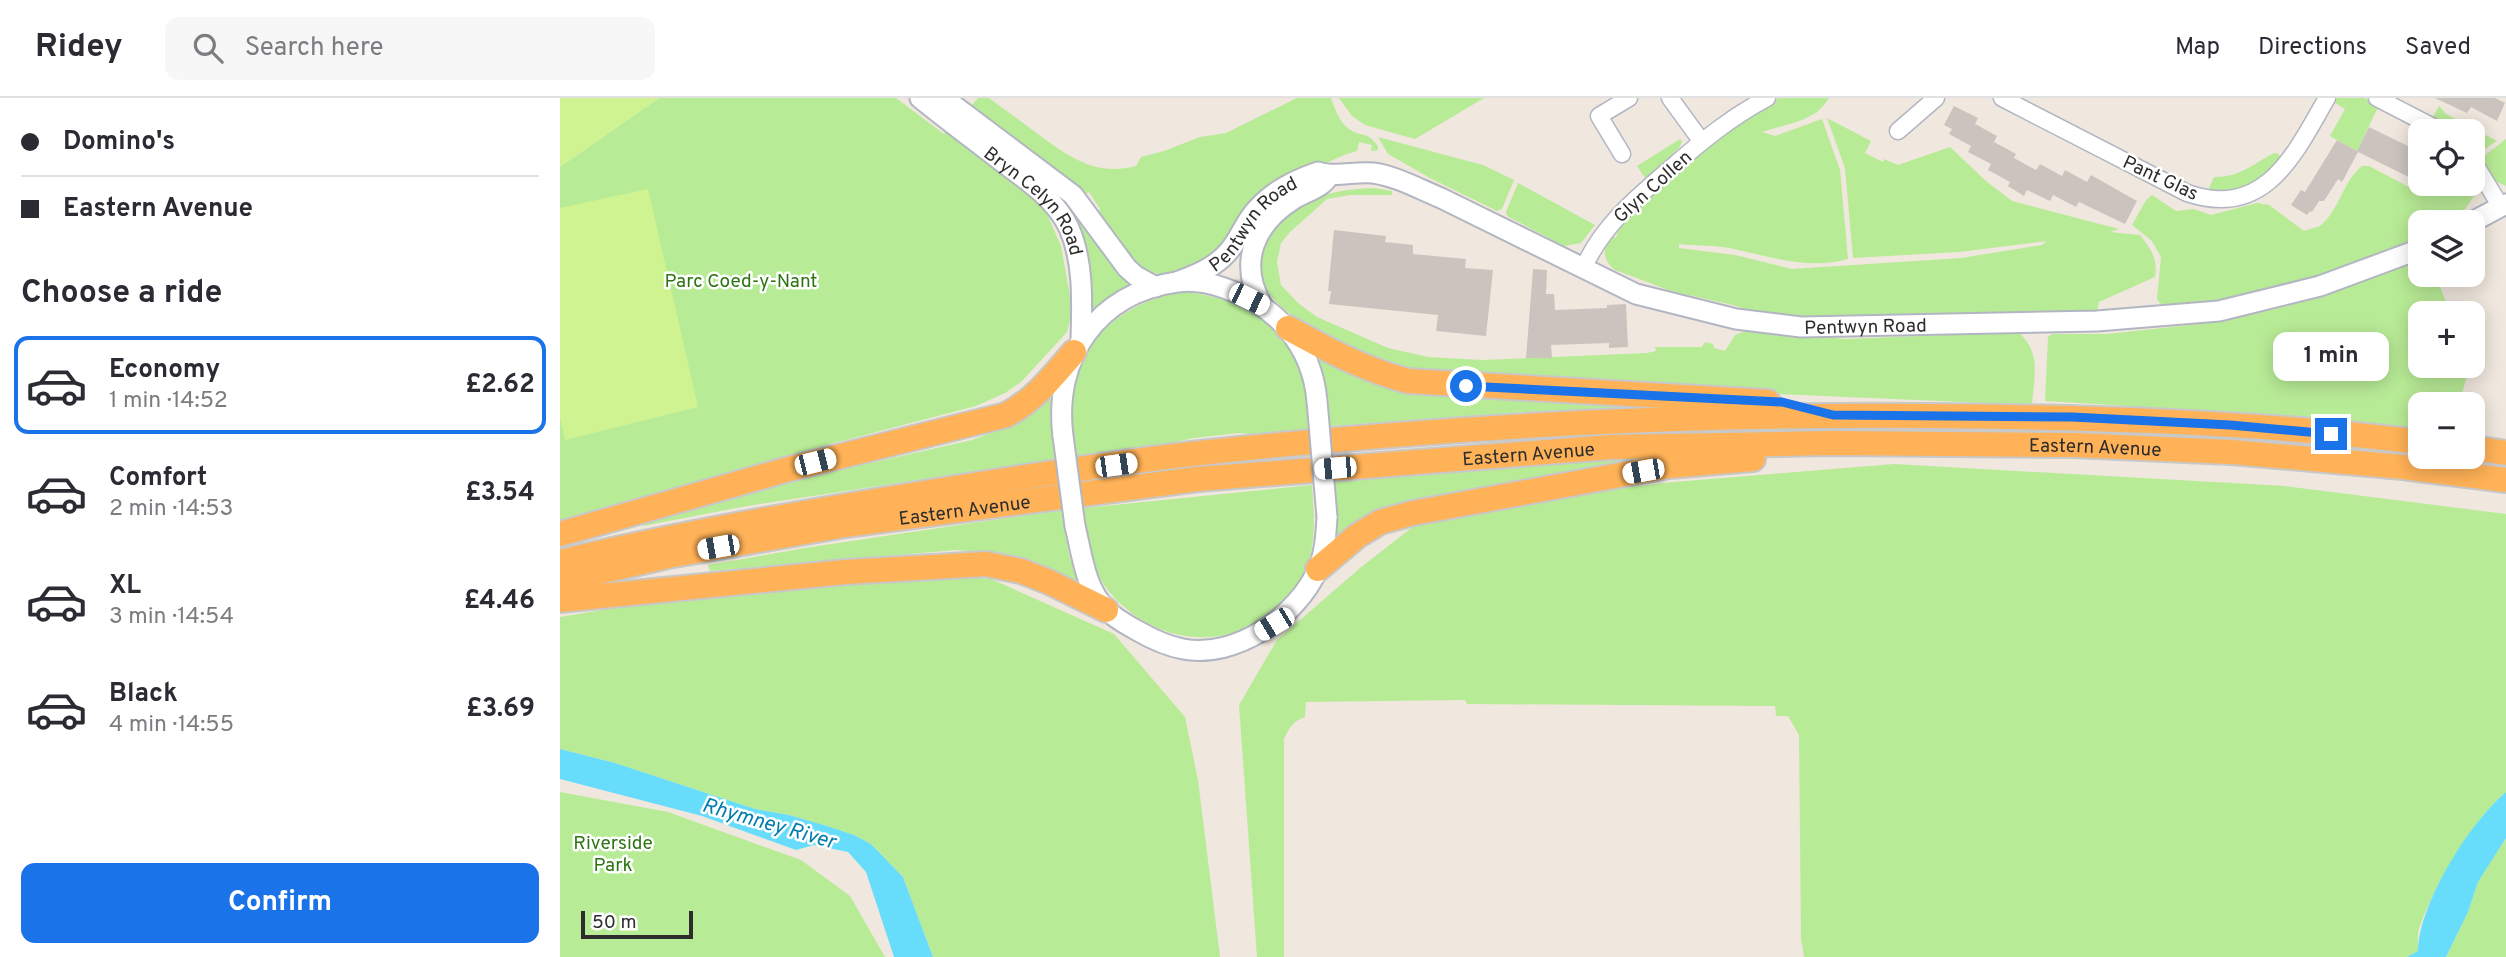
<!DOCTYPE html>
<meta charset="utf-8">
<style>
:root{--surface:#fff;--page:#f7f7f7;--text:#2b2b33;--muted:#7c7c81;--line:#e1e1e2;--accent:#1a73e8}
body{margin:0;font-family:Overpass,sans-serif;background:var(--page);color:var(--text);height:100vh;display:flex;flex-direction:column;font-size:26px;white-space:nowrap}
*{box-sizing:border-box;margin:0}
p{font-size:23px;color:var(--muted)}
.icon{flex:none;width:38px;height:38px;fill:none;stroke:currentColor;stroke-width:2;stroke-linecap:round;stroke-linejoin:round}
.map{position:relative;flex:1;overflow:hidden}
.drawer{display:flex;flex-direction:column;background:var(--surface);width:560px}
.drawer>*{flex:none}
.guide{display:grid;align-content:center;height:154px;padding:0 21px;background:var(--surface)}
.controls{position:absolute;left:1848px;top:21px;display:grid;gap:14px}
.controls a{display:grid;place-items:center;width:77px;height:77px;border-radius:14px;background:var(--surface);box-shadow:0 4px 18px #0003;font-size:35px}
.scale{position:absolute;left:21px;bottom:18px;width:112px;box-sizing:border-box;padding-left:7px;border:4px solid #2d2d2d;border-top:0;font-size:19px;line-height:24px;white-space:nowrap;color:#2d2d2d;-webkit-text-stroke:5px #fff;paint-order:stroke}
.end{position:absolute;width:32px;height:32px;margin:-16px;border:9px solid #1a73e8;background:#fff;box-shadow:0 0 0 4px #fff}
.from{border-radius:50%}
.bubble{position:absolute;height:49px;border-radius:14px;background:var(--surface);box-shadow:0 4px 18px #0003;font-size:23px;font-weight:700;line-height:49px;text-align:center}
.car{position:absolute;width:21px;height:42px;margin:-21px -10px;border-radius:9px;box-shadow:0 0 5px 2px #0007;background:linear-gradient(#fff 24%,#345 0 40%,#fff 0 76%,#345 0 86%,#fff 0)}
.guide b{display:flex;align-items:center;gap:24px;height:66px;font-size:26px}
.guide b+b{border-top:2px solid var(--line)}
.guide i{width:18px;height:18px;background:var(--text)}
ul{padding:0;list-style:none}
li{display:flex;align-items:center;gap:21px;height:98px;margin:0 14px 10px;padding:0 7px;border:4px solid transparent;border-radius:14px}
li div{flex:1}
li b{display:block;font-size:26px}
li em{font-style:normal;font-weight:700}
li.current{border-color:var(--accent)}
li>.icon{width:63px;height:63px;stroke-width:1.5}
h2{padding:0 21px;font-size:32px;line-height:84px}
.primary-button{display:flex;gap:14px;margin-top:auto;padding:14px 21px}
.primary-button a{flex:1;height:80px;border-radius:14px;background:var(--accent);color:#fff;font-size:28px;font-weight:700;line-height:80px;text-align:center}
header{display:flex;align-items:center;gap:42px;box-sizing:border-box;height:98px;padding:0 35px;background:var(--surface);border-bottom:2px solid var(--line)}
header strong{font-size:33px}
nav{display:flex;gap:38px;margin-inline-start:auto;font-size:24px}
.search{width:490px;height:63px;background:var(--page);display:flex;align-items:center;gap:18px;box-sizing:border-box;padding:0 24px;border-radius:14px;color:var(--muted);font-size:26px}
main{display:flex;flex:1;min-height:0}
.map>svg:first-child{display:block}
.green{fill:#b8eb96}
.pitch{fill:#cff391}
.water{fill:#68ddfb}
.building{fill:#cbc4be}
.lines{fill:none;stroke-linecap:round;stroke-linejoin:round}
.minor-casing{stroke:#b2b6c2;stroke-width:19}
.tertiary-casing{stroke:#b2b6c2;stroke-width:23}
.trunk-casing{stroke:#c8c8c8;stroke-width:28}
.minor{stroke:#fff;stroke-width:16}
.tertiary{stroke:#fff;stroke-width:19}
.trunk{stroke:#ffb257;stroke-width:24}
.tertiary-bridge-casing{stroke:#b2b6c2;stroke-width:23;stroke-linecap:butt}
.tertiary-bridge{stroke:#fff;stroke-width:19}
.route{stroke:#1a73e8;stroke-width:9}
.labels{text-anchor:middle;stroke-width:5;stroke-linejoin:round;paint-order:stroke}
.street-label{font-size:19px;fill:#2d2d2d;stroke:#fff}
.park-label{font-size:19px;fill:#2d7413;stroke:#fff}
.water-label{font-size:21px;font-style:italic;fill:#007cae;stroke:#fff}
</style>
<header>
<strong>Ridey</strong>
<div class="search"><svg class="icon" aria-label="search" viewBox="0 0 24 24"><circle cx="10" cy="10" r="6"/><path d="M15 15l6 6"/></svg>Search here</div>
<nav><a>Map</a><a>Directions</a><a>Saved</a></nav>
</header>
<main>
<section class="drawer">
<div class="guide">
<b><i class="from"></i>Domino's</b>
<b><i></i>Eastern Avenue</b>
</div>
<h2>Choose a ride</h2>
<ul>
<li class="current"><svg class="icon" aria-label="car" viewBox="0 0 24 24"><path d="M5 17H2v-5l4-1 3-4h7l3 4 3 1v5h-3M9 17h6M6 11h13"/><circle cx="7" cy="17" r="2"/><circle cx="17" cy="17" r="2"/></svg><div><b>Economy</b><p>1 min · 14:52</p></div><em>£2.62</em></li>
<li><svg class="icon" aria-label="car" viewBox="0 0 24 24"><path d="M5 17H2v-5l4-1 3-4h7l3 4 3 1v5h-3M9 17h6M6 11h13"/><circle cx="7" cy="17" r="2"/><circle cx="17" cy="17" r="2"/></svg><div><b>Comfort</b><p>2 min · 14:53</p></div><em>£3.54</em></li>
<li><svg class="icon" aria-label="car" viewBox="0 0 24 24"><path d="M5 17H2v-5l4-1 3-4h7l3 4 3 1v5h-3M9 17h6M6 11h13"/><circle cx="7" cy="17" r="2"/><circle cx="17" cy="17" r="2"/></svg><div><b>XL</b><p>3 min · 14:54</p></div><em>£4.46</em></li>
<li><svg class="icon" aria-label="car" viewBox="0 0 24 24"><path d="M5 17H2v-5l4-1 3-4h7l3 4 3 1v5h-3M9 17h6M6 11h13"/><circle cx="7" cy="17" r="2"/><circle cx="17" cy="17" r="2"/></svg><div><b>Black</b><p>4 min · 14:55</p></div><em>£3.69</em></li>
</ul>
<div class="primary-button"><a>Confirm</a></div>
</section>
<div class="map">
<svg width="1946" height="859" viewBox="0 0 1946 859">
<rect width="100%" height="100%" fill="#f0e7de"/>
<path class="green" d="M99,0h237l48,36 3,-4 90,70 10,14 14,32 9,50v24l-3,12 -46,50 -16,11 -29,13 -161,42 -255,74v-355z
M418,0h11c18,13 35,26 53,39 30,22 55,39 94,29l5,-9 23,-6 36,-14 26,-4 71,-35h34c4,11 8,24 18,31 13,9 17,1 29,17v4l-7,1 1,-6 -13,-3 -2,9 -13,4 -29,13 -76,56 -34,41 -39,10 -9,-1 -22,-9 -19,-24 3,-3 -2,-3 -4,1 -15,-21 2,-6 -11,-17 -5,3 -48,-42 -64,-48z
M779,0h145l-69,41 -50,-14 -13,-9z
M1219,0h50c-15,25 -42,25 -67,34l13,4 47,-17 18,51 8,89c-39,11 -77,-2 -114,-10 -18,-4 -37,-3 -55,-5v4l56,7 57,14 169,-11 81,-13 5,-4 -88,11 -106,6 -8,-90 -18,-50 44,23 -6,12 18,9 1,-3 14,6 52,-18 36,34 26,20 107,28 -9,3 30,3c11,14 18,24 15,42l-56,25 -3,15 -231,3 -102,-2 -26,-12 -66,-15 -56,-21c-13,-11 -13,-21 -3,-34l4,2c10,-42 125,-115 163,-140z
M1804,0l15,7 -22,46 -27,-15 15,-27 -13,-8 3,-3z
M1879,8l7,8 51,27 -20,13 -4,-6v-17h-16l-24,-14z
M818,39l105,28 31,15 -12,29 -5,2 -67,-33 -42,-24z
M1120,41l2,3 -3,6 -33,31 -9,-13z
M1946,41v47l-11,-5 -15,-22z
M1714,55l5,1 2,10c-21,21 -37,28 -67,28l-5,-4 5,-11c27,0 37,-12 60,-24z
M1802,68h7l38,20 9,-1 4,-9v8h53v-7l2,18 -18,25 -5,2h-32v14l-92,40 -104,32h-61l-6,-9 4,-42 -9,-16 -20,-16 14,-25 6,-5 24,16 18,-2 17,6 46,-12 12,2 35,26c4,-2 12,-3 16,-5 19,-15 23,-45 42,-60z
M958,85l77,42 -14,18 -17,3 -57,-30 -1,-4z
M814,90l18,3v4h-42l-23,4 -37,33 -9,11 -4,19 4,23 17,18 19,14 71,31 40,9 55,3 164,-7 9,-2 -1,-4h47l3,-5 8,2 1,4 11,3 10,-16 11,-4 100,8 172,-7c24,21 16,44 14,73l-577,-25c-28,-7 -56,-12 -84,-20 -14,-4 -29,-15 -42,-22 -44,-24 -94,-55 -56,-109 23,-32 65,-40 101,-41z
M502,98l67,85 -1,6 -34,24 -4,-1 -30,-110z
M1860,163v14h15l16,38h-31v53h50l-11,38h-39v26l-209,-19 -166,-10 3,-64 4,-3h55l101,-11 67,-14 61,-18z
M621,194c57,4 106,30 122,89 4,15 4,33 5,48l-46,6 -23,-2 -45,5 -37,8 -80,10c-2,-16 -7,-33 -6,-49 2,-63 51,-105 110,-115z
M756,252l23,15 304,37v5l-103,4 -210,15 -2,-31z
M491,298l-1,18 5,45 -308,47 -104,20 -1,-3 189,-51 141,-32 49,-19z
M1078,361l-301,80 -2,-57 233,-20z
M1334,366l391,22 221,28v278c-34,28 -73,95 -87,137 -2,7 -1,15 -1,22l-11,6h-603l-3,-18 -2,-204 -11,-19h-12l-1,-10 -308,-2 -2,-4 -159,2 -1,15c-12,4 -16,11 -21,22v218h-27l-18,-252 38,-65 83,-72 59,-46 108,-21 135,-18z
M752,387c2,30 5,60 -8,89 -7,16 -18,26 -31,37 -50,44 -125,30 -165,-21 -18,-22 -21,-55 -24,-82z
M501,412l9,49 12,26 -84,-30 -41,-5 -247,21 -2,-6 103,-18z
M387,478l44,3 123,55 71,83 13,63 22,177h-287l-30,-80 -32,-33 -17,-9 -27,-9 -38,-11 -34,-6 -140,-46 -55,-14v-132l103,-17z
M0,694l108,20 133,48 49,36 35,61h-325z
M1946,740v119h-60l22,-45 10,-30z"/>
<path class="pitch" d="M0,0h99l-99,69z
M88,91l50,218 -133,33 -5,-23v-209z"/>
<path class="water" d="M0,651l55,14 140,46 34,6 38,11 27,9 17,9 32,33 30,80h-39l-28,-85 -18,-20 -34,-7 -18,5 -94,-34 -142,-37z
M1946,694v46l-28,44 -10,30 -22,45h-39l11,-6c1,-48 52,-129 88,-159z"/>
<path class="building" d="M1875,0h60l10,5 -8,18 -26,-14 -4,6z
M1394,8l24,12 -3,6 22,12 -3,6 22,12 -2,4 22,12 4,-6 22,12 3,-6 22,12 4,-7 46,26 -12,23 -46,-22 -3,5 -23,-12 -3,6 -23,-11 -3,6 -16,-10 2,-4 -22,-12 3,-6 -23,-12 3,-6 -22,-12 3,-5 -8,-4z
M1809,29l51,25v16l-5,12 -57,-28 -16,30 -4,-3 -14,22h-5l-7,11 -2,-1 -3,4 -16,-10 10,-15 4,2 32,-52 20,11z
M774,132l52,6 -1,6 28,3v9l53,5 -1,9 28,2 -7,66 -50,-5 2,-16 -109,-11 2,-13h-3z
M973,171l14,1 -1,24h8l1,16 52,-2v-3l19,-1 2,43 -19,1v-5l-58,2 1,13h-26z"/>
<g class="lines">
<defs>
<path id="minor" d="M1110,0l32,44
M1442,0l185,95c79,27 108,-40 140,-95
M1817,0l64,33
M1338,33l38,-33
M1062,56l-23,-38 30,-18
M1913,63l28,46
M1023,171c19,-43 53,-71 88,-101 32,-28 59,-50 96,-70"/>
<g id="tertiary">
<path id="s1" d="M360,0c26,21 54,42 81,63 25,19 54,37 68,67 15,34 13,75 12,112"/>
<path d="M384,0l129,97 54,73 9,8 20,11"/>
<path d="M1912,124l34,-18"/>
<path id="s2" d="M619,183c23,-8 44,-18 57,-40 7,-11 12,-23 21,-32 17,-19 38,-29 61,-37 17,6 36,-1 55,1 23,3 46,16 68,25l195,96 100,25 65,8 296,-6 122,-10 101,-25 100,-37"/>
<path d="M702,207c-24,-42 -8,-81 32,-106 13,-8 27,-10 35,-23"/>
<path d="M503,338c-10,-78 34,-143 114,-154 15,-2 33,1 47,6 52,17 88,57 93,113"/>
<path d="M515,428c7,28 10,63 32,84 8,9 21,15 31,21 14,8 29,15 45,18 52,10 114,-32 135,-80 7,-16 8,-35 9,-52"/>
</g>
<g id="trunk">
<path d="M728,230c40,22 77,42 120,53l360,21"/>
<path d="M1913,350l33,5"/>
<path d="M0,436l229,-65 217,-54c29,-15 47,-39 68,-63"/>
<path d="M0,464c122,-29 246,-50 370,-70 89,-14 179,-29 270,-39 240,-26 481,-39 723,-37 166,1 332,6 497,26"/>
<path d="M758,471l39,-33 23,-14 33,-9 256,-47 84,-7"/>
<path id="s3" d="M0,483l108,-25 177,-31 353,-46 413,-32 221,-4 242,2 157,7 172,15 103,13"/>
<path d="M0,502l285,-28 141,-8 35,7 28,11 57,28"/>
</g>
</defs>
<use href="#minor" class="minor-casing"/>
<use href="#tertiary" class="tertiary-casing"/>
<use href="#trunk" class="trunk-casing"/>
<use href="#minor" class="minor"/>
<use href="#tertiary" class="tertiary"/>
<use href="#trunk" class="trunk"/>
<defs>
<path id="tertiary-bridge" d="M757,303l10,116
M503,338l12,90"/>
</defs>
<use href="#tertiary-bridge" class="tertiary-bridge-casing"/>
<use href="#tertiary-bridge" class="tertiary-bridge"/>
</g>
<g class="lines">
<path class="route" d="M906,288l316,16 51,13 239,2 158,8 101,9"/>
</g>
<g class="labels">
<g class="street-label">
<text transform="translate(1601 79) rotate(25)" y="7">Pant Glas</text>
<text transform="translate(1092 88) rotate(-42)" y="7">Glyn Collen</text>
<text dy="7" stroke="none"><textPath href="#s1" startOffset="156">Bryn Celyn Road</textPath></text>
<text dy="7" stroke="none"><textPath href="#s2" startOffset="96">Pentwyn Road</textPath></text>
<text dy="7" stroke="none"><textPath href="#s2" startOffset="760">Pentwyn Road</textPath></text>
<text dy="7" stroke="none"><textPath href="#s3" startOffset="1545">Eastern Avenue</textPath></text>
<text dy="7" stroke="none"><textPath href="#s3" startOffset="978">Eastern Avenue</textPath></text>
<text dy="7" stroke="none"><textPath href="#s3" startOffset="411">Eastern Avenue</textPath></text>
</g>
<g class="park-label">
<text x="181" y="189">Parc Coed-y-Nant</text>
<text x="53" y="751">Riverside<tspan x="53" dy="22">Park</tspan></text>
</g>
<g class="water-label">
<text transform="translate(209 725) rotate(16)" y="7">Rhymney River</text>
</g>
</g>
</svg>
<div class="controls">
<a><svg class="icon" aria-label="locate" viewBox="0 0 24 24"><circle cx="12" cy="12" r="6"/><path d="M12 2v4M12 18v4M2 12h4M18 12h4"/></svg></a>
<a><svg class="icon" aria-label="layers" viewBox="0 0 24 24"><path d="M12 4l9 5-9 5-9-5zM3 14l9 5 9-5"/></svg></a>
<a>+</a>
<a>−</a>
</div>
<div class="scale">50 m</div>
<i class="end from" style="left:906px;top:288px"></i>
<i class="end" style="left:1771px;top:336px"></i>
<div class="bubble" style="left:1713px;top:234px;width:116px">1 min</div>
<i class="car" style="left:689px;top:201px;rotate:116deg"></i>
<i class="car" style="left:255px;top:364px;rotate:76deg"></i>
<i class="car" style="left:556px;top:367px;rotate:82deg"></i>
<i class="car" style="left:775px;top:370px;rotate:265deg"></i>
<i class="car" style="left:1083px;top:373px;rotate:260deg"></i>
<i class="car" style="left:158px;top:449px;rotate:260deg"></i>
<i class="car" style="left:714px;top:526px;rotate:239deg"></i>
</div>
</main>
